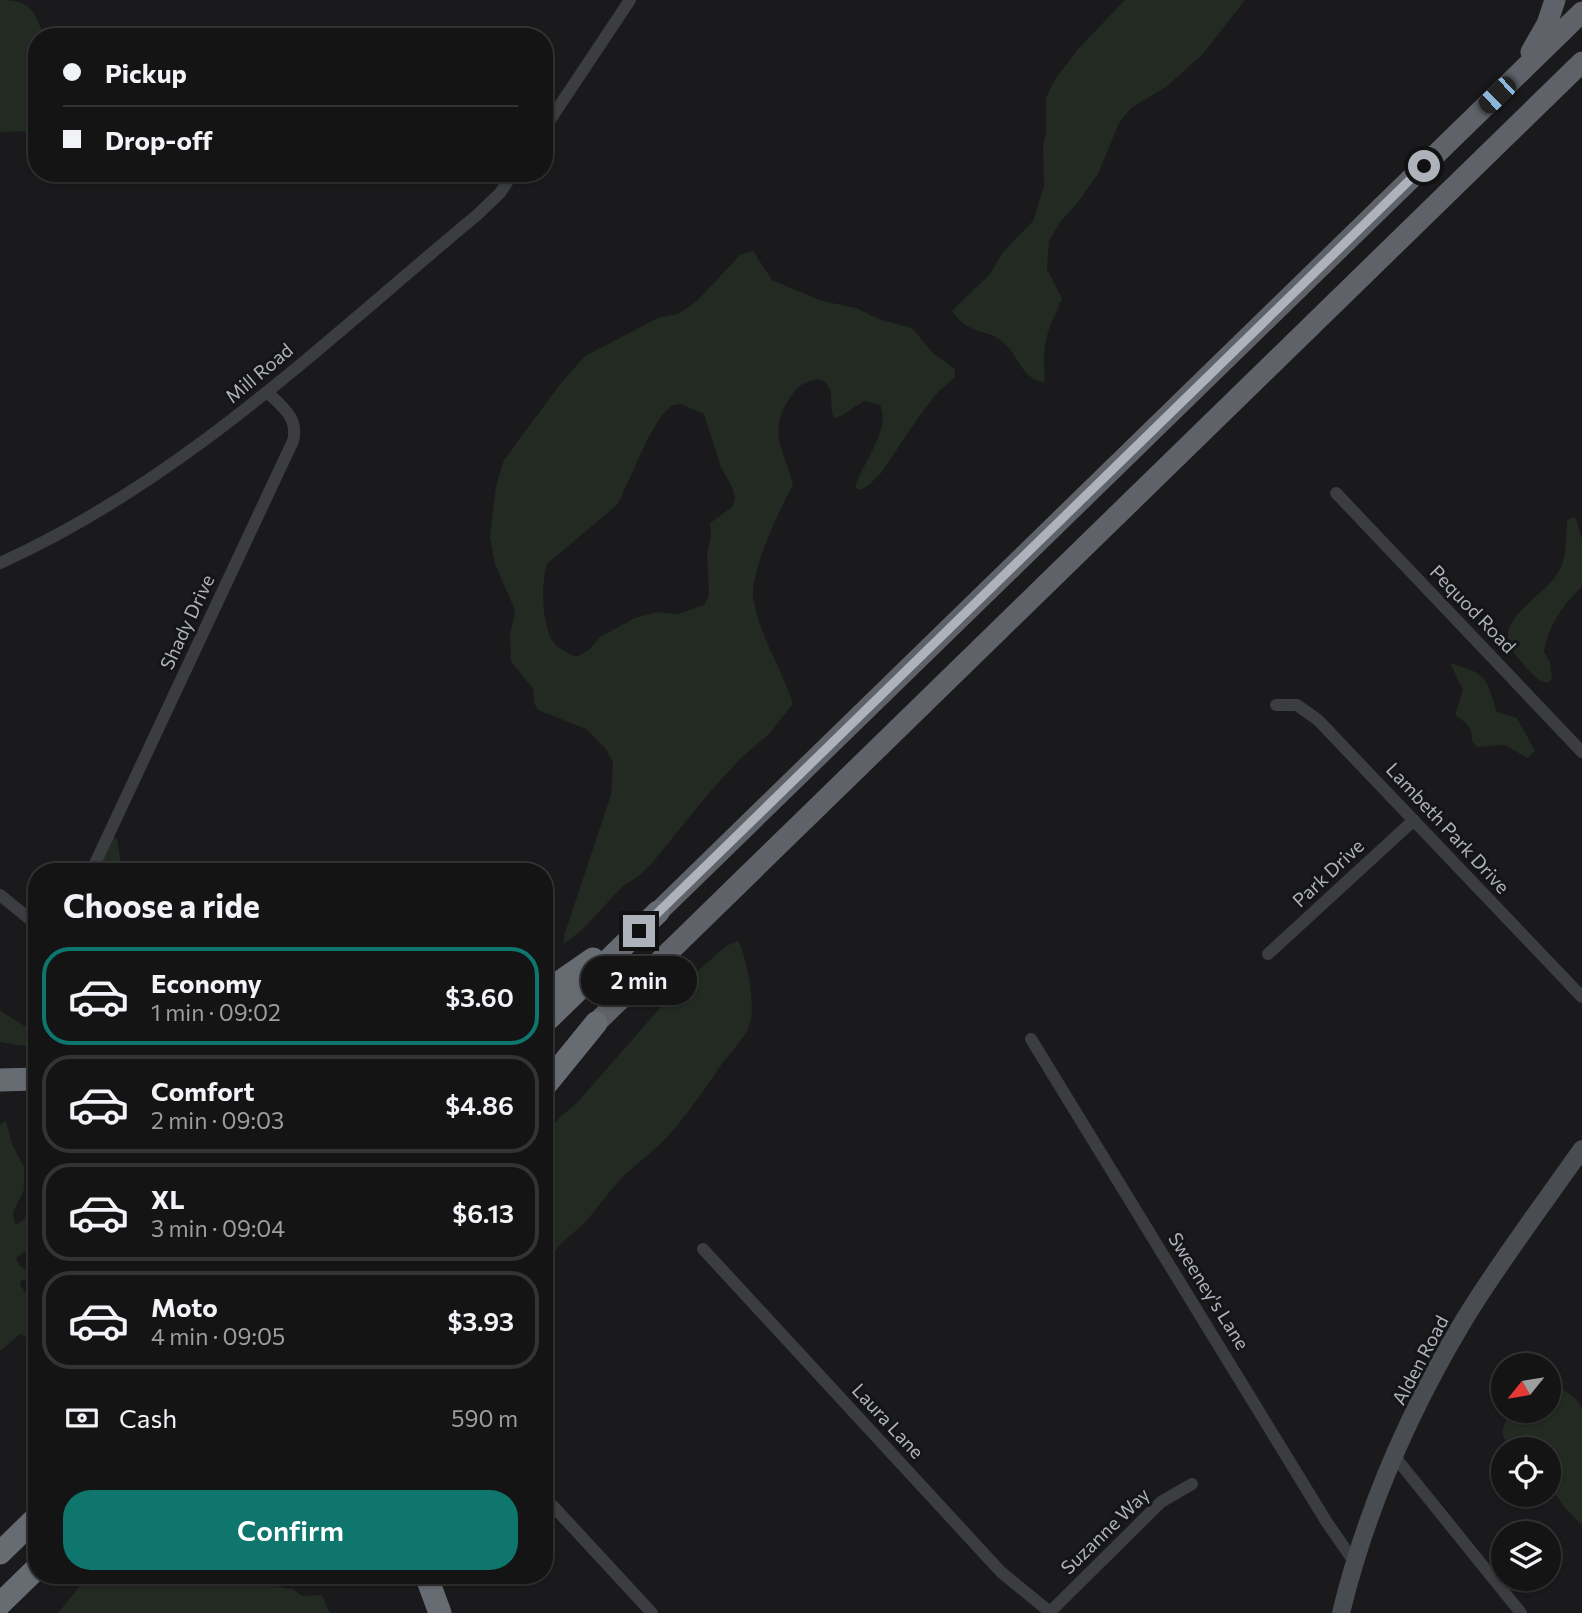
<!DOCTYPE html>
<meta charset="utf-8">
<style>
:root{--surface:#141415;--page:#1d1d1e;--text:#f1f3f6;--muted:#9d9ea0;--line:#333334;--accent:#0f766e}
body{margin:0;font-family:Commissioner,sans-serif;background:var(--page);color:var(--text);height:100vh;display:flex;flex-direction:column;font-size:26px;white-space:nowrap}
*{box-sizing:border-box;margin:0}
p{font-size:23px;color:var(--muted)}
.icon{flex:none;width:38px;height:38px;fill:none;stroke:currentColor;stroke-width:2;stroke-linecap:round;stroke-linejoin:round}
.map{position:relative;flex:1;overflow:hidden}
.side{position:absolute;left:28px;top:863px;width:525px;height:721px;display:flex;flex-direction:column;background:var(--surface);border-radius:28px;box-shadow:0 2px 5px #0004,0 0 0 2px var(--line)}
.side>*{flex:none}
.hud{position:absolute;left:28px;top:28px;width:525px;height:154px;border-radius:28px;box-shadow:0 2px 5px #0004,0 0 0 2px var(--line);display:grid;align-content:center;height:154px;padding:0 35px;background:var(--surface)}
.needle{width:46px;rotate:240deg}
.buttons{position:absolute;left:1491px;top:1353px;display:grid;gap:14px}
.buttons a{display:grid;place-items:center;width:70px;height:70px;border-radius:50%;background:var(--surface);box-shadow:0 2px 5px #0004,0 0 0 2px var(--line);font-size:35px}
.end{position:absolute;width:32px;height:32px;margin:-16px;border:9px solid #adb2bb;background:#111;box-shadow:0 0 0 4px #111}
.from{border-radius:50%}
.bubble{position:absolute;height:49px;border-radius:24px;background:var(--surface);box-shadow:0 2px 5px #0004,0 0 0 2px var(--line);font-size:23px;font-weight:600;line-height:49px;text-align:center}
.car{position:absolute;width:21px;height:42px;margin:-21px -10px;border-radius:9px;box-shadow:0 0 5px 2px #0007;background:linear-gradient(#222 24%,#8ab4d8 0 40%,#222 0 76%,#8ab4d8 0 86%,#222 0)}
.hud b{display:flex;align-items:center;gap:24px;height:66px;font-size:26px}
.hud b+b{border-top:2px solid var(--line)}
.hud i{width:18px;height:18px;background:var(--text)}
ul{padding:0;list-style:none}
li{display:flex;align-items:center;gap:21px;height:98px;margin:0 14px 10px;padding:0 21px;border:4px solid var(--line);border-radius:28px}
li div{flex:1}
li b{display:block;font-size:26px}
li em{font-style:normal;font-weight:600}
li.on{border-color:var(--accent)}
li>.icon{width:63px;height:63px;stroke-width:1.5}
h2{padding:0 35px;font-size:32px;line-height:84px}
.pay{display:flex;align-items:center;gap:18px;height:77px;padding:0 35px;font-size:26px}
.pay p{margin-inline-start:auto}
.button{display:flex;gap:14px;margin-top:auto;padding:14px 35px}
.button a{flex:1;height:80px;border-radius:28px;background:var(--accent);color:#fff;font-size:28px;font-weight:600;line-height:80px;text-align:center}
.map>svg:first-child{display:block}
.green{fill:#222a22;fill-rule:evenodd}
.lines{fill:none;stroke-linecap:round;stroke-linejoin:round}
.minor{stroke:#3b3d41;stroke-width:12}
.secondary{stroke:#494c51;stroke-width:18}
.trunk{stroke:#5f6269;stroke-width:21}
.motorway{stroke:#676b72;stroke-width:23}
.route{stroke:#adb2bb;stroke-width:9}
.labels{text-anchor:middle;stroke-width:6;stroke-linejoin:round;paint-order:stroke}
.street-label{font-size:19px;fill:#adb2bb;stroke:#151517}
</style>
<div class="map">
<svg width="1582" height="1613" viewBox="0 0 1582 1613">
<rect width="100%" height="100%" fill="#1a1a1c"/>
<path class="green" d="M0,0c32,0 33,10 45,37h-8v94l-37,1z
M1125,0h120l-43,55 -35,31 -36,22 -12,15 -21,51 -22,31 -16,17 -11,19 -2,28 15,30c-16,35 -20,44 -17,83 -23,-1 -26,-27 -42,-40 -16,-14 -34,-6 -51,-31l38,-37 13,-22 30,-31 11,-35 -1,-41 3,-13v-34l8,-17 24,-32z
M753,251l19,29 50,21 34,7 25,12 31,8 21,25 22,16v8l-17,15 -18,23 -39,58 -12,12 -9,5 -5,-2c6,-24 37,-59 25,-83l-16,-4 -23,15 -7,2c-5,-10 0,-22 -6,-32 -4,-7 -11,-8 -18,-5 -11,4 -14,7 -20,17 -24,35 -5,52 3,87 -13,23 -42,85 -40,111 5,38 29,72 40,108l-24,30 -29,25 -31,34 -56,69 -13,13 -18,12 -39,42 -19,15v-8l47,-141 2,-32 -7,-14 -20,-20 -48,-19 -4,-7 -1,-14 -22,-28 -1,-25 5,-26 -20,-46 -5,-27 6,-51 8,-26 57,-77 24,-27 75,-39 18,-3 19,-13 43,-46zM681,404l23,10 17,53 12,22 2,10 -3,8 -22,16 1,12 -4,20 2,40 -5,10 -26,9 -21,-2 -22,6 -35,19 -11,13 -13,7c-10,-5 -22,-10 -26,-21 -8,-19 -9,-52 -3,-72l71,-60 30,-66 14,-23 9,-9z
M1572,517l4,2 6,20v48c-18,15 -35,42 -38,65l6,10 2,17 -5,4c-12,-3 -19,-14 -28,-24 -36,-39 26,-59 41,-90 7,-14 6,-32 7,-48z
M1450,663c38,12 35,12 47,49l20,6 18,33 -7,7 -24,-13 -27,2 -5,-6c1,-14 -7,-19 -17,-26l8,-25z
M112,835l5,4 5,32h-30z
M738,941c9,16 18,65 12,83 -6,17 -21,29 -31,44 -14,20 -28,41 -44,60 -13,16 -31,30 -46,43 -16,14 -28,33 -42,49 -8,9 -19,16 -27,25 -6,6 -9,16 -13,23l-3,1v-133l17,-20 15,-12 98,-112 52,-46z
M0,1010l19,13 18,9v16l-37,-6z
M6,1120l6,24 12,23v23l-11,22 2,13 9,-5 13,-17v39l-21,16 3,7 16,11 -4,4h-10l-1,5 10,13v13l7,5v25l-17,-7 -20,17v-226z
M1553,1382l23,17 6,9v117l-17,-17 -16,-23v-36c-27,0 -62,1 -38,-38l38,-1v-26z
M89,1575h173l4,10 27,4 9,7 20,-1 8,18h-272z"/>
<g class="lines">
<path class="minor" d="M544,129l86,-129
M1336,493l246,259
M0,563c182,-82 325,-222 477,-348l23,-22 13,-20
M1276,705h21l21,15 264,277
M91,872l202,-431c6,-22 -10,-34 -25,-48
M0,895l37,30
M1268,954l146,-134
M1031,1039l295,482 29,42
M703,1249l298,323 50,41
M1395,1457l126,156
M544,1501l9,5 99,107
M1050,1612l111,-110 31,-18"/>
<path class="secondary" d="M1341,1613c25,-103 69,-203 123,-293 36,-59 78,-114 118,-171"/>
<path class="trunk" d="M1531,52l16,-28 8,-24
M658,912l924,-900
M596,1023l986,-961"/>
<path class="motorway" d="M544,993l49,-34
M544,1023l114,-111
M0,1080l37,-1
M544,1087l52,-64
M0,1553l37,-36
M426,1575l14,38
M0,1604l37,-36"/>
</g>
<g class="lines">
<path class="route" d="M639,931l785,-765"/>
</g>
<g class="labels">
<g class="street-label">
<text transform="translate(259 373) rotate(-40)" y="7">Mill Road</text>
<text transform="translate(1473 609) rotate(46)" y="7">Pequod Road</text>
<text transform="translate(187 622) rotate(-65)" y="7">Shady Drive</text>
<text transform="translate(1448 828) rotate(47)" y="7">Lambeth Park Drive</text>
<text transform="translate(1328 873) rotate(-43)" y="7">Park Drive</text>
<text transform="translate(1209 1291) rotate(58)" y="7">Sweeney's Lane</text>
<text transform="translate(1420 1360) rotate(-62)" y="7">Alden Road</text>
<text transform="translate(888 1421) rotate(47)" y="7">Laura Lane</text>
<text transform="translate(1105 1531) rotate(-44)" y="7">Suzanne Way</text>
</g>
</g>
</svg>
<div class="buttons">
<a><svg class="needle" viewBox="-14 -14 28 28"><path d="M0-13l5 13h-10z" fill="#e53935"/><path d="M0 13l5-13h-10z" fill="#9d9ea0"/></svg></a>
<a><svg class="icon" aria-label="locate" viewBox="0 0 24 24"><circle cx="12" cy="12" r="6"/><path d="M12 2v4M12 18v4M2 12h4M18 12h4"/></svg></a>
<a><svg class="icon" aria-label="layers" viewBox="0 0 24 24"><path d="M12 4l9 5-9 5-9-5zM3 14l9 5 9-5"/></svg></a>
</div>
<i class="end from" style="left:1424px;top:166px"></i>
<i class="end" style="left:639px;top:931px"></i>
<div class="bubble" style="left:581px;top:956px;width:116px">2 min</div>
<i class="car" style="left:1497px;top:95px;rotate:226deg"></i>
<div class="hud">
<b><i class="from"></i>Pickup</b>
<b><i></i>Drop-off</b>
</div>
<section class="side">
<h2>Choose a ride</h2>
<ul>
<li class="on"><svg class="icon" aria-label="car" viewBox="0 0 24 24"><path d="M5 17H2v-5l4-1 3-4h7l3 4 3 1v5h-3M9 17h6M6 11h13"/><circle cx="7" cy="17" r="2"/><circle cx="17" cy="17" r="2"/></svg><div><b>Economy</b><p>1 min · 09:02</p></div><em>$3.60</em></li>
<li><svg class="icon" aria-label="car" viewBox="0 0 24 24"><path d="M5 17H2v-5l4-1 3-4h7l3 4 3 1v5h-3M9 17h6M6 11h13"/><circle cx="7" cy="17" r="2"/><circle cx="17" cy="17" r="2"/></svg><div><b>Comfort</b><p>2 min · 09:03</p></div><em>$4.86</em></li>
<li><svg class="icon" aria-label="car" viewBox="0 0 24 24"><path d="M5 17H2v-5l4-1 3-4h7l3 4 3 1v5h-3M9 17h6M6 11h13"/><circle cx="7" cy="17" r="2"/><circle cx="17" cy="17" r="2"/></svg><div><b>XL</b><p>3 min · 09:04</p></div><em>$6.13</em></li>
<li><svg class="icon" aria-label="car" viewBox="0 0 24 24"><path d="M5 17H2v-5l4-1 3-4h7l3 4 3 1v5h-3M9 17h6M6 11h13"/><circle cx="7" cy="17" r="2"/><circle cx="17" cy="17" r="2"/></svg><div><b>Moto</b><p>4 min · 09:05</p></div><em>$3.93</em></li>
</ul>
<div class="pay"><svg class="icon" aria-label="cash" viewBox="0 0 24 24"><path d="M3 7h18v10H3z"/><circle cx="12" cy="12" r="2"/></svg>Cash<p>590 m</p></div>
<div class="button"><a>Confirm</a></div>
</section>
</div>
